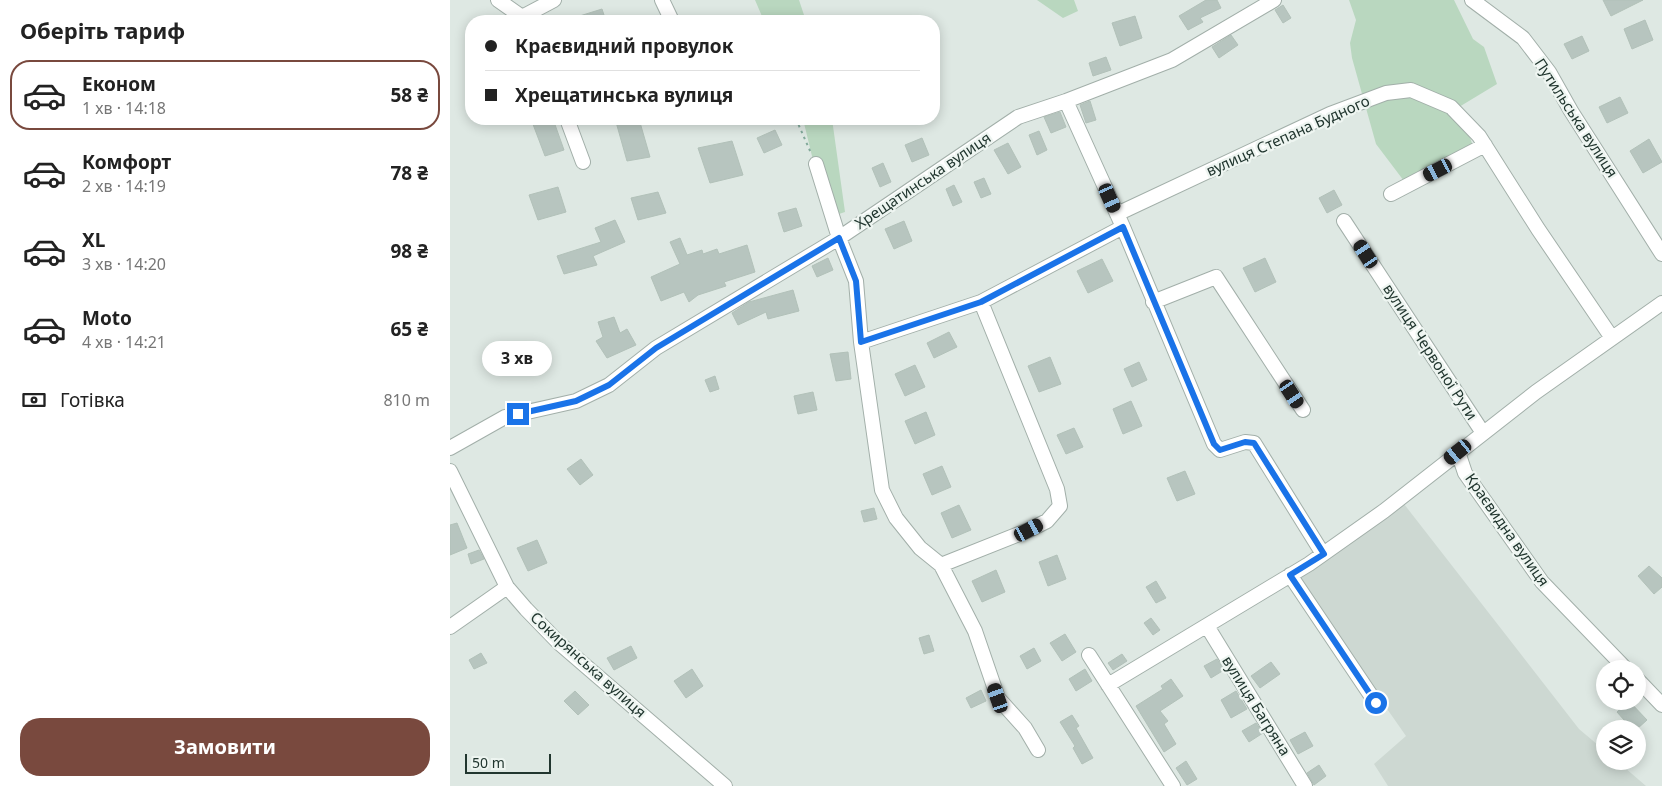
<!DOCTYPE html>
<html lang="uk">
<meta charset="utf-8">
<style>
:root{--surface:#fff;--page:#f6f6f6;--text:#222;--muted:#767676;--line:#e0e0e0;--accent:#79493e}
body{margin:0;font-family:"Noto Sans",sans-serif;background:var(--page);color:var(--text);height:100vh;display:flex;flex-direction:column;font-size:19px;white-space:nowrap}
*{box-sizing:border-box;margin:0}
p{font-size:16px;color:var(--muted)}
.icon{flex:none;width:28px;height:28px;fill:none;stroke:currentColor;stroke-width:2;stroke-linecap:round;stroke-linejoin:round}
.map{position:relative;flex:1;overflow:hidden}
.panel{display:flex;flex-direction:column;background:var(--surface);width:450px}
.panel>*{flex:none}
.guide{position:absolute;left:15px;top:15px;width:475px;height:110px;border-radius:20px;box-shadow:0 2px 12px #0003;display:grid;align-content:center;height:110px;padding:0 20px;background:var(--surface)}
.tools{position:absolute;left:1146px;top:660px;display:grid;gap:10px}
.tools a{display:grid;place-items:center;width:50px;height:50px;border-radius:50%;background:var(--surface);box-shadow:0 2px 12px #0003;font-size:25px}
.scale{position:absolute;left:15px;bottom:12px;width:86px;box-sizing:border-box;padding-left:5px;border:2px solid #21362f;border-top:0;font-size:14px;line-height:18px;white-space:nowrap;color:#21362f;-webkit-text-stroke:4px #eef5f1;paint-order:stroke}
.end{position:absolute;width:22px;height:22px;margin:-11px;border:6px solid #1a73e8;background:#fff;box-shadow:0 0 0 2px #fff}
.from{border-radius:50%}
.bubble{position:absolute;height:35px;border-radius:18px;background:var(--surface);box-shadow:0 2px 12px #0003;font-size:16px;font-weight:700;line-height:35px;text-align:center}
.car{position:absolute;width:15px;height:30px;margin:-15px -8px;border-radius:6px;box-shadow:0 0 4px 1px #0007;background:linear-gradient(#222 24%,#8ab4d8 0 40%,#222 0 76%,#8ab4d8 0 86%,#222 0)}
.guide b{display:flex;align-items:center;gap:18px;height:48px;font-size:19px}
.guide b+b{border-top:1px solid var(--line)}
.guide i{width:12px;height:12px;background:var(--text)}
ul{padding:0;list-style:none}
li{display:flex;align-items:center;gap:15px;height:70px;margin:0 10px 8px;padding:0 10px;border:2px solid transparent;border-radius:20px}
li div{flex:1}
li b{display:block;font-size:19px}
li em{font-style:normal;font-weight:700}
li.on{border-color:var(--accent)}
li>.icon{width:45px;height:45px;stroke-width:1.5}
h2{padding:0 20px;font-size:22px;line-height:60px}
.pay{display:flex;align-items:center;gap:12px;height:55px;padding:0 20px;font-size:19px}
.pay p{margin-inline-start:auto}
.primary-button{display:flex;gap:10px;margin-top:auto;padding:10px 20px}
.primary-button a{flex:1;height:58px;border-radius:20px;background:var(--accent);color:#fff;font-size:20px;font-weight:700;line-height:58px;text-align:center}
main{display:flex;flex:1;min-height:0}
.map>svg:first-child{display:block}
.built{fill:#cdd8d2}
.green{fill:#b9d7bf}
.building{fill:#b7c5bf;stroke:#b2c1b9}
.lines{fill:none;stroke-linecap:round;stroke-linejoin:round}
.minor-casing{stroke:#a2afa9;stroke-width:16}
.path{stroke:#82a99a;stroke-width:2;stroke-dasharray:2.5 4;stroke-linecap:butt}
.minor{stroke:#fff;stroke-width:14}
.route{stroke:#1a73e8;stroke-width:6}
.labels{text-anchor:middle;stroke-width:4.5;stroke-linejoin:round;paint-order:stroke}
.street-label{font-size:15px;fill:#21362f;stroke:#eef5f1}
</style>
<main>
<section class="panel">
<h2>Оберіть тариф</h2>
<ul>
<li class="on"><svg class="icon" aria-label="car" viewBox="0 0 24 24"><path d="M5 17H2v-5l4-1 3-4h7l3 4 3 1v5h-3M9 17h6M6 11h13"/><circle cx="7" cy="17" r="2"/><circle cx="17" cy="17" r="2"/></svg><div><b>Економ</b><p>1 хв · 14:18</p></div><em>58 ₴</em></li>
<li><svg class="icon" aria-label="car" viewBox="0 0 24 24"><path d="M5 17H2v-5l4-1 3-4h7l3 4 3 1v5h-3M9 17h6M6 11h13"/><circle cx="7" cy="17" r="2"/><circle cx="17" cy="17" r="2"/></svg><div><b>Комфорт</b><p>2 хв · 14:19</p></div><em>78 ₴</em></li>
<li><svg class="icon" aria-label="car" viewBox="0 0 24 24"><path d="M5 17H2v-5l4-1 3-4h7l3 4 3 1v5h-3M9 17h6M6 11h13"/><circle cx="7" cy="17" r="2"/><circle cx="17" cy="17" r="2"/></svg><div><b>XL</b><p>3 хв · 14:20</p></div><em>98 ₴</em></li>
<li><svg class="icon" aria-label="car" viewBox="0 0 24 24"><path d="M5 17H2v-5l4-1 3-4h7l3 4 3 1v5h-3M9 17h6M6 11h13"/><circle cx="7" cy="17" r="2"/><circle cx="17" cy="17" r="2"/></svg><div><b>Moto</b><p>4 хв · 14:21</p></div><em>65 ₴</em></li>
</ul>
<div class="pay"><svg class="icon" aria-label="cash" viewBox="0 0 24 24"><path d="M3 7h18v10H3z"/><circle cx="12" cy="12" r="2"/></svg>Готівка<p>810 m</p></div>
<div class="primary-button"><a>Замовити</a></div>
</section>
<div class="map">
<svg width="1212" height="786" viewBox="0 0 1212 786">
<rect width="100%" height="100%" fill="#dee8e3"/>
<path class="built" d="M954,504l175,225 26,22v10h12l29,25h-258l-14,-22 32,-28 -111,-159z"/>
<path class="green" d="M305,0h44l7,21h-42z
M587,0h37l4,11 -15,7z
M899,0h105l19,39 11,8 13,37 -38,23 14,39 -66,39 -31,-41 -24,-86 -2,-15 6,-23z
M353,119h29l13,93 -18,6z"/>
<path class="building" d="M756,0h11l4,8 -21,10 3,4 -15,8 -9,-14z
M1153,0h40l-32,16z
M833,5l8,13 -8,5 -8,-13z
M152,9l4,12h-35l-1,-2z
M685,16l7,22 -22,8 -8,-23z
M1195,20l8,20 -21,9 -8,-20z
M781,35l7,10 -19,13 -7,-11z
M1132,36l7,15 -17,8 -8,-15z
M656,57l5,13 -18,6 -4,-13z
M1170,97l8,16 -21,10 -8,-16z
M640,101l6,19 -10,3 -6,-18z
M610,112l6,15 -15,6 -7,-16z
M81,119h22l11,31 -19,6z
M179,119h10l11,38 -23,4 -11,-39z
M325,130l7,15 -18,8 -7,-15z
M589,131l8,19 -10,5 -8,-20z
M472,138l7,17 -17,7 -7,-17z
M1199,139l13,23 -19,11 -13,-22z
M282,141l11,34 -33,8 -12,-35z
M558,143l13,24 -13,7 -14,-24z
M433,163l8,19 -11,5 -8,-19z
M534,178l7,16 -10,4 -7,-16z
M504,185l8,17 -9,4 -7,-17z
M108,187l8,25 -28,8 -9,-25z
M884,190l8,15 -15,8 -8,-15z
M208,192l8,21 -28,7 -7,-22z
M346,208l6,18 -18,6 -6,-19z
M165,220l10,22 -32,14 4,9 -33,9 -7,-18 44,-14 -6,-14z
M454,221l8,20 -18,8 -9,-20z
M230,238l7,17 15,-5 1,4 14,-5 2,5 28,-9 8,27 -31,10 2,4 -28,9 -9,7 -5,-10 -23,9 -10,-24 29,-13 -10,-22z
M378,258l5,12 -16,7 -5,-11z
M815,258l11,24 -21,10 -12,-24z
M652,259l11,22 -25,12 -11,-22z
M343,290l6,21 -31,8 -2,-7 -28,13 -6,-12 17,-11z
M164,317l6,16 7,-4 9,16 -29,13 -11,-17 7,-4 -5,-15z
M499,332l8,15 -23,11 -7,-15z
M398,352l3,27 -15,2 -6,-27z
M600,357l11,27 -22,8 -11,-26z
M689,362l8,18 -15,7 -8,-18z
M465,365l10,22 -20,9 -10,-22z
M265,376l4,13 -9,3 -5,-12z
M363,392l4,18 -19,4 -4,-18z
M681,401l11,25 -19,8 -10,-25z
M476,412l9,23 -20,9 -10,-23z
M624,428l9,19 -17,7 -9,-19z
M131,459l12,16 -13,10 -13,-16z
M492,466l9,21 -19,8 -9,-21z
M735,471l10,23 -18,7 -10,-23z
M509,505l12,25 -19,8 -11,-25z
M424,508l3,11 -13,3 -3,-11z
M7,523l10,25 -17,7v-30z
M87,540l10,23 -19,8 -11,-23z
M29,550l5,9 -13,5 -3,-10z
M607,555l9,24 -18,7 -9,-24z
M1199,566l13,12v9l-8,7 -16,-18z
M546,570l9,22 -23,10 -10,-21z
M706,581l10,17 -10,5 -10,-16z
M701,618l9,12 -7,5 -9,-12z
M615,634l11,18 -14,9 -12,-18z
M479,635l5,16 -10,3 -5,-16z
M181,646l6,12 -23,12 -7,-12z
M584,648l7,13 -14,8 -7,-13z
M31,653l6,10 -13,6 -5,-9z
M672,654l5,7 -14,9 -5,-7z
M767,659l7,11 -13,8 -7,-12z
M821,662l9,12 -20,14 -9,-12z
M242,669l11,17 -17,12 -12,-17z
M635,669l7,12 -16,10 -7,-12z
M721,679l12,17 -23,15 8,10 -4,3 12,20 -12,8 -28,-46 27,-17 -2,-3z
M531,690l5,11 -15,7 -5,-10z
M125,691l14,14 -11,10 -14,-14z
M786,691l11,18 -16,9 -10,-18z
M1179,701l18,19 -10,9h-5l-15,-17z
M622,715l7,11 -3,2 17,30 -11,6 -9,-16 2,-2 -15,-24z
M806,723l7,10 -14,9 -7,-11z
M855,732l8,14 -15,8 -8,-14z
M736,761l11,18 -10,6 -11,-17z
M869,765l7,11 -12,9 -7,-12z"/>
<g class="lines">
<defs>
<path id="minor" d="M48,0l24,17 32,-17
M212,0l10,21
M1022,0l51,38 26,34 22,39 91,143
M616,101l57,126 91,217 6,6 25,-8 9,1 69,111
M117,119l16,43
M366,164l23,74 17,43 5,61 21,148 14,28 24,30 21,17 88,-35 18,-9 13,-15 -3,-17 -76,-187
M941,194l94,-49
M667,214l213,-100 56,-21 25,-3 40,17 28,29 59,93 74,109
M894,221l139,212
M703,302l63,-25 87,133
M411,342l120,-40 142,-75
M0,448l55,-31 71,-16 33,-16 47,-37 183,-110 179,-121 48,-16 106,-41 102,-60
M1008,452l7,21 77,109 84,87
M0,471l57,116 19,22 33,34 166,143
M491,565l34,66 23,67 27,30 13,22
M840,575l86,128
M757,626l98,160
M0,627l57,-40
M639,655l84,131
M1188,680l24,25
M658,685l201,-121 75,-53 152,-119 126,-89"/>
</defs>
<use href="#minor" class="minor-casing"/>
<path class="path" d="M346,119l15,34"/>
<use href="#minor" class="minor"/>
</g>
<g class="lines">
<path class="route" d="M68,414l58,-13 33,-16 47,-37 183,-110 17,43 5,61 120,-40 142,-75 91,217 6,6 25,-8 9,1 70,111 -34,21 86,128"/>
</g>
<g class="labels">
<g class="street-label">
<text transform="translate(1126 118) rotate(57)" y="5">Путильська вулиця</text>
<text transform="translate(838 136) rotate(-24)" y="5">вулиця Степана Будного</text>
<text transform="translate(473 181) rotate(-34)" y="5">Хрещатинська вулиця</text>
<text transform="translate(980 352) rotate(57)" y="5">вулиця Червоної Рути</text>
<text transform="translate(1057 530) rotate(55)" y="5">Краєвидна вулиця</text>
<text transform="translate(138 665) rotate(42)" y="5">Сокирянська вулиця</text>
<text transform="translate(806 706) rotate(58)" y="5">вулиця Багряна</text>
</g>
</g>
</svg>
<div class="tools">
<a><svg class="icon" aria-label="locate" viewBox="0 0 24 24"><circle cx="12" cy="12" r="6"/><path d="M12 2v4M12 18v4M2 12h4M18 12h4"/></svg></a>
<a><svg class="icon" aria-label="layers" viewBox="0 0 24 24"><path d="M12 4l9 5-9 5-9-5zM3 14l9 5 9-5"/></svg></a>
</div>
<div class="scale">50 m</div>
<i class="end from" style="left:926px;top:703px"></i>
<i class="end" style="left:68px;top:414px"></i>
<div class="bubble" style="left:32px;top:341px;width:70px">3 хв</div>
<i class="car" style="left:988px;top:170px;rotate:243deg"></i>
<i class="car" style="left:660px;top:198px;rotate:156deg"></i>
<i class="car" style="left:916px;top:254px;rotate:327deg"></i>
<i class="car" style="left:842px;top:394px;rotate:147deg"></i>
<i class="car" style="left:1008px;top:452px;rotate:231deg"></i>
<i class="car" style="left:579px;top:530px;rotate:62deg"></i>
<i class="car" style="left:548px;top:698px;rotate:341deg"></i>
<div class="guide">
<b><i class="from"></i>Краєвидний провулок</b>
<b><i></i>Хрещатинська вулиця</b>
</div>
</div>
</main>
